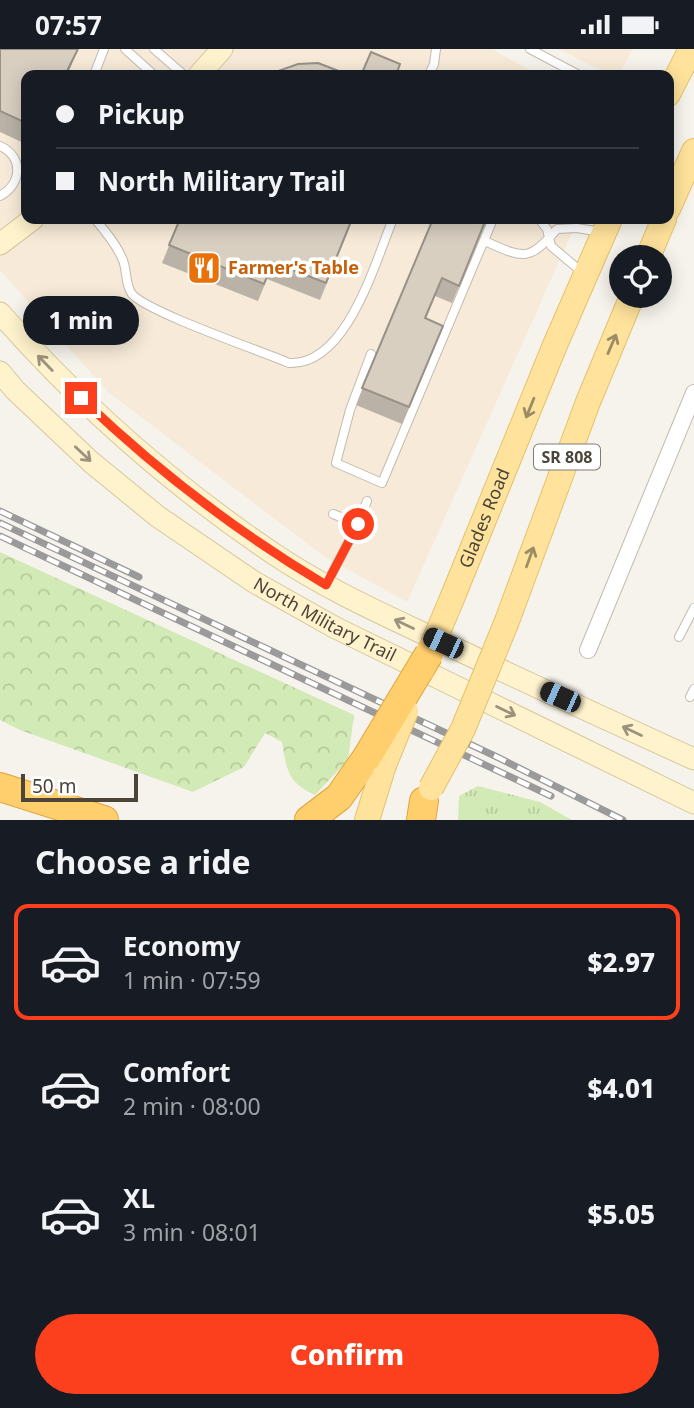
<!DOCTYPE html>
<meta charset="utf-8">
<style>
:root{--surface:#171b24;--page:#242831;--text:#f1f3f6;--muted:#9ea1a6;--line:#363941;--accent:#fc3f1d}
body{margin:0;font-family:"Noto Sans",sans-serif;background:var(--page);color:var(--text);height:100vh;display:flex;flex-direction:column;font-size:26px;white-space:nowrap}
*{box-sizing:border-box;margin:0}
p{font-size:23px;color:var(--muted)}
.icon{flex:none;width:38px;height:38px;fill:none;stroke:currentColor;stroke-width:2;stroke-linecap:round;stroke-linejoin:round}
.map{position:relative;height:771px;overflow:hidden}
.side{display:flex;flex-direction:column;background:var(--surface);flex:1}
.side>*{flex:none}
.top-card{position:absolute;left:21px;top:21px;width:653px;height:154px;border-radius:14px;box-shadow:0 4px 18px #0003;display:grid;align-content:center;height:154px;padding:0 35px;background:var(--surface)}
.fabs{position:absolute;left:609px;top:196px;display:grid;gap:14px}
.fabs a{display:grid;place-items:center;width:63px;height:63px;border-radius:50%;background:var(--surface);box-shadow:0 4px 18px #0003;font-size:35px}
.scale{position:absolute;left:21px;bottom:18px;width:117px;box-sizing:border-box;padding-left:7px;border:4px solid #4b4439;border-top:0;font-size:19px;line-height:24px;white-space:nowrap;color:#4b4439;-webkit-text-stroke:5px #fff;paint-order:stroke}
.end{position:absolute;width:32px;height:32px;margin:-16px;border:9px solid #fc3f1d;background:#fff;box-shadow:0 0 0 4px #fff}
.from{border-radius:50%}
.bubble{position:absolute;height:49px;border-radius:24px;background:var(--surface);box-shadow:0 4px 18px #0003;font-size:23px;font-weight:800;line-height:49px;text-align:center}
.car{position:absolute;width:21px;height:42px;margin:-21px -10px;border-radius:9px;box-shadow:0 0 5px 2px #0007;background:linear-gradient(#222 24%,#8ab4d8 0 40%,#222 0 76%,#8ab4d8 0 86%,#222 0)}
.top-card b{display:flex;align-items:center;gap:24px;height:66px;font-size:26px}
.top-card b+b{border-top:2px solid var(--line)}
.top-card i{width:18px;height:18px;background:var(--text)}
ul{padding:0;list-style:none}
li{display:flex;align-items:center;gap:21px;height:116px;margin:0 14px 10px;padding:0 21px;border:4px solid transparent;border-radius:14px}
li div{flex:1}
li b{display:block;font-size:26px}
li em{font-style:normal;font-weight:800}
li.on{border-color:var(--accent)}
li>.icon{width:63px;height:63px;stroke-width:1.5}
h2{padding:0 35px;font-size:32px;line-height:84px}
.cta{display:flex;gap:14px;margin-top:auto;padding:14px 35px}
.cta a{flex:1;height:80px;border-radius:42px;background:var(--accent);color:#fff;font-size:28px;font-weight:800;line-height:80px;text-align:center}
.status{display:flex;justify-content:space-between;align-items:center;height:49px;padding:0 35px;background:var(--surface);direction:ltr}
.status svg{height:19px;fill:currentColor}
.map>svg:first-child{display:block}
.commercial{fill:#f7ead8}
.grass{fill:url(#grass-tufts)}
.forest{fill:url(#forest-crowns)}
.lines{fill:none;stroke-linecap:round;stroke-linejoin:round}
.lane-casing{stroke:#c2bbae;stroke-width:10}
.street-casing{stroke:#c2bbae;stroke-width:18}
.secondary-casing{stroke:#d6c79b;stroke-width:23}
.primary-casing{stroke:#e6c16a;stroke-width:26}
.highway-casing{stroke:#e0a43c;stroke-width:30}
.lane{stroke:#fff;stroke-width:8}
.street{stroke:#fff;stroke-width:16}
.secondary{stroke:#fff3cd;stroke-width:21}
.primary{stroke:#ffe39c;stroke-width:24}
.highway{stroke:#ffcf6e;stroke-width:28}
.rail-casing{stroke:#9a9a9a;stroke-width:7}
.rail{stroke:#fff;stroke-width:4.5;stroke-dasharray:13;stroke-linecap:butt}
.primary-bridge-casing{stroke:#e6c16a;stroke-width:26;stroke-linecap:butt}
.highway-bridge-casing{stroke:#e0a43c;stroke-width:30;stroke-linecap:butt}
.primary-bridge{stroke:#ffe39c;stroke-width:24}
.highway-bridge{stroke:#ffcf6e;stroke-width:28}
.wall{fill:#bab2a6}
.shaded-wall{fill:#979187}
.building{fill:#d8cfc1;stroke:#979187;stroke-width:2}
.oneway{stroke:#9c8c66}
.oneway2{stroke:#9c937c}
.route{stroke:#fc3f1d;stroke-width:9}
.labels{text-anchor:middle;stroke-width:7;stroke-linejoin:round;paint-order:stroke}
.shield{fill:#fff;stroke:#817c74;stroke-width:2}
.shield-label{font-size:16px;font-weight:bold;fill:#4b4439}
.food-label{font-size:18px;font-weight:bold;fill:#c56008;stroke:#fff;text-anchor:start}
.street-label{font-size:18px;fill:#4b4439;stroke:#fff}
</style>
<div class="status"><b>07:57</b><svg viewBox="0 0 49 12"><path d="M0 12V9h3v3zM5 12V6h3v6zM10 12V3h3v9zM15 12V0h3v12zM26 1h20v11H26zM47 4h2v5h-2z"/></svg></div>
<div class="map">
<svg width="694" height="771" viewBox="0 0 694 771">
<defs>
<pattern id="grass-tufts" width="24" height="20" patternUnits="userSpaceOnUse" patternTransform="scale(1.75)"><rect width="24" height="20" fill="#d2eab5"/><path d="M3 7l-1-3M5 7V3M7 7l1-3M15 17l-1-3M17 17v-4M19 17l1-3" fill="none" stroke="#b6ca9c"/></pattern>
<pattern id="forest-crowns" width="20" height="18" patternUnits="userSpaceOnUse" patternTransform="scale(1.75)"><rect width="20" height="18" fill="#d2eab5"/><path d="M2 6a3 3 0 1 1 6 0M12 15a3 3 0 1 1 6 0" fill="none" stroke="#b6ca9c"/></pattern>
</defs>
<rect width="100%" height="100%" fill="#f6f3ec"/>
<path class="commercial" d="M0,0h492l46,26h-512v144h552l-171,383 -82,-45 -217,-165 -108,-122z
M559,0h74l-15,26h-8z"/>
<path class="grass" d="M478,737l62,16 32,18h-114l1,-24z"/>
<path class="forest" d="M0,503l354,163 -6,45 -33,35c-28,-13 -28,-25 -33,-53l-17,-9 -21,34 -51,25 -173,-62 -20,-10z"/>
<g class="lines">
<defs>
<path id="lane" d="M125,0l29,26
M154,0l30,26
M530,0l49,26
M94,26l10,-26
M429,26l5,-11 2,-15
M0,97c24,11 22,38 0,50
M95,170c10,12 21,25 27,39 6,12 2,25 10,36 15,18 129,57 157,69 58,3 86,-101 104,-144
M539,170l8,10 4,17 32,27
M487,193c38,17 42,19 70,-13l20,-1 24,4
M371,305l-21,56 -14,53 46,20 111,-264
M333,465l25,10
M327,534l31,-59 9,-23
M679,588l15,-29
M690,648l4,-8"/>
<path id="street" d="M588,601l106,-257"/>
<g id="secondary">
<path d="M199,26l23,-26"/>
<path d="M0,195l33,-25"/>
<path d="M0,264c81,92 173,173 274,241 55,37 115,63 174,91 82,39 164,77 246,114"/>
<path id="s1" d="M0,323l15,18 76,72 66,54 97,66 80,45 360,176"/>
</g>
<g id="primary">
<path d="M668,45l23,-45"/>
<path d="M668,160l26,-58"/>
<path d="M648,208l16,-38"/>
<path id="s2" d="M453,547l102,-251 55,-126"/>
<path d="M507,572l81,-219 44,-106"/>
<path d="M367,771l17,-55"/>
</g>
<path id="highway" d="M0,738l104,33
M309,771l30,-23 28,-40
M421,771l3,-19"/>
</defs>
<use href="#lane" class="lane-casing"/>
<use href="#street" class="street-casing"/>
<use href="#secondary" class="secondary-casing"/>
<use href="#primary" class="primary-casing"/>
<use href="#highway" class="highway-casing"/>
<use href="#lane" class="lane"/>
<use href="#street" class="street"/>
<use href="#secondary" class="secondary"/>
<use href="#primary" class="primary"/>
<use href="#highway" class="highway"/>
<defs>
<path id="rail" d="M0,462l139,66
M0,474l497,234 126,63
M0,487l551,260"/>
</defs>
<use href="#rail" class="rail-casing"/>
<use href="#rail" class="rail"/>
<defs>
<path id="primary-bridge" d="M422,621l31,-74
M384,716l22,-54
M431,739l32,-59 44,-108"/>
<path id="highway-bridge" d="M367,708l62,-103"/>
</defs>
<use href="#primary-bridge" class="primary-bridge-casing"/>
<use href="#highway-bridge" class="highway-bridge-casing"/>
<use href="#primary-bridge" class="primary-bridge"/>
<use href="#highway-bridge" class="highway-bridge"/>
</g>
<path class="wall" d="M0,0h78l-11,26h-41v69l-26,-12z
M180,170h173l-33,81 -53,-21 -9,22 -96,-38z
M433,170h54l-35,84 -17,-7 -9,23 17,7 -41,98 -46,-19z"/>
<path class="shaded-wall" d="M78,0l-11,26h-2z"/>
<path class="building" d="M0,0h78l-13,26h-39v48l-26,-12z
M371,3l29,12 -4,11h-35z
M318,14l31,12h-75l4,-4 20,-7z
M180,170h172l-26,64 -53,-21 -9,22 -95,-39z
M433,170h53l-27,67 -17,-8 -17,40 18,8 -34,81 -47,-19z"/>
<defs><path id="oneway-shaft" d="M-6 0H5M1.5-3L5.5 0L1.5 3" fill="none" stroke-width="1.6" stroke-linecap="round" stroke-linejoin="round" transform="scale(1.75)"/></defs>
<g class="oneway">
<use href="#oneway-shaft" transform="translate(612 295) rotate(-67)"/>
<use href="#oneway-shaft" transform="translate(530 359) rotate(112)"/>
<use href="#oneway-shaft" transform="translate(530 508) rotate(-70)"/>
</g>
<g class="oneway2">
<use href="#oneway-shaft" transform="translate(45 314) rotate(-134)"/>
<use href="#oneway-shaft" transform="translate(83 405) rotate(43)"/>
<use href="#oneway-shaft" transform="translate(404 575) rotate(-155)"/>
<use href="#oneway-shaft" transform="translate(506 662) rotate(26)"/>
<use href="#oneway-shaft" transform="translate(632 682) rotate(-155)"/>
</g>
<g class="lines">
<path class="route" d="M81,349c75,72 156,134 245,187l32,-61"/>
</g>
<defs>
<symbol id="restaurant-square" viewBox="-11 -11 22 22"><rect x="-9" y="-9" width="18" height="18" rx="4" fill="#e8710a" stroke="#fff"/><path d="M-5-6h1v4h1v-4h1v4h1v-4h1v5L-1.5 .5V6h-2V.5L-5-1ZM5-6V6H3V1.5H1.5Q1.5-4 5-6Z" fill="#fff"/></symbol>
</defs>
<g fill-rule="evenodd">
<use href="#restaurant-square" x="185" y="200" width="38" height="38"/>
</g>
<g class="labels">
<rect class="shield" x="534" y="395.5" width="66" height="25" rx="5"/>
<g class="shield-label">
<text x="567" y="414">SR 808</text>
</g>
<g class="food-label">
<text x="228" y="225">Farmer's Table</text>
</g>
<g class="street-label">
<text dy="6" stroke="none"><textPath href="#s2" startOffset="84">Glades Road</textPath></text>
<text dy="6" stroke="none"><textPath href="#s1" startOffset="411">North Military Trail</textPath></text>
</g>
</g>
</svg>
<div class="fabs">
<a><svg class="icon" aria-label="locate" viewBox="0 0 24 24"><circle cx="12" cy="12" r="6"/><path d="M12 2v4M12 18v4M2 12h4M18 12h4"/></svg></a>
</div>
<div class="scale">50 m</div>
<i class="end from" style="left:358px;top:475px"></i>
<i class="end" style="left:81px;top:349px"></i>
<div class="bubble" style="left:23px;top:247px;width:116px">1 min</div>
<i class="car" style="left:443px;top:594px;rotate:295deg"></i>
<i class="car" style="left:560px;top:648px;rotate:294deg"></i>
<div class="top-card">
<b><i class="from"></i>Pickup</b>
<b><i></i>North Military Trail</b>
</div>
</div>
<section class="side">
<h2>Choose a ride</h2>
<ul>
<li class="on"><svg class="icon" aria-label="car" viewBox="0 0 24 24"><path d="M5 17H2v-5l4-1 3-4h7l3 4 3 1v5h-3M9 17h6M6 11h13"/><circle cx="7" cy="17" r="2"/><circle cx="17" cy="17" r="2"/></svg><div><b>Economy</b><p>1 min · 07:59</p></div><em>$2.97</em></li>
<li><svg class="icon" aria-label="car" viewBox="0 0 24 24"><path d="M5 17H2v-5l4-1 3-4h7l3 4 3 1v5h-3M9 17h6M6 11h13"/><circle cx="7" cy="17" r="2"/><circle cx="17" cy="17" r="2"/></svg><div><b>Comfort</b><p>2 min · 08:00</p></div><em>$4.01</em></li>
<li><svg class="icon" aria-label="car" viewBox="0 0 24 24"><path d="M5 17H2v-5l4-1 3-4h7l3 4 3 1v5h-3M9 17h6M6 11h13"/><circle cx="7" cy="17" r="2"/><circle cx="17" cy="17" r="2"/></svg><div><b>XL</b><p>3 min · 08:01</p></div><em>$5.05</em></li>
</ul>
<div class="cta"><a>Confirm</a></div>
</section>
